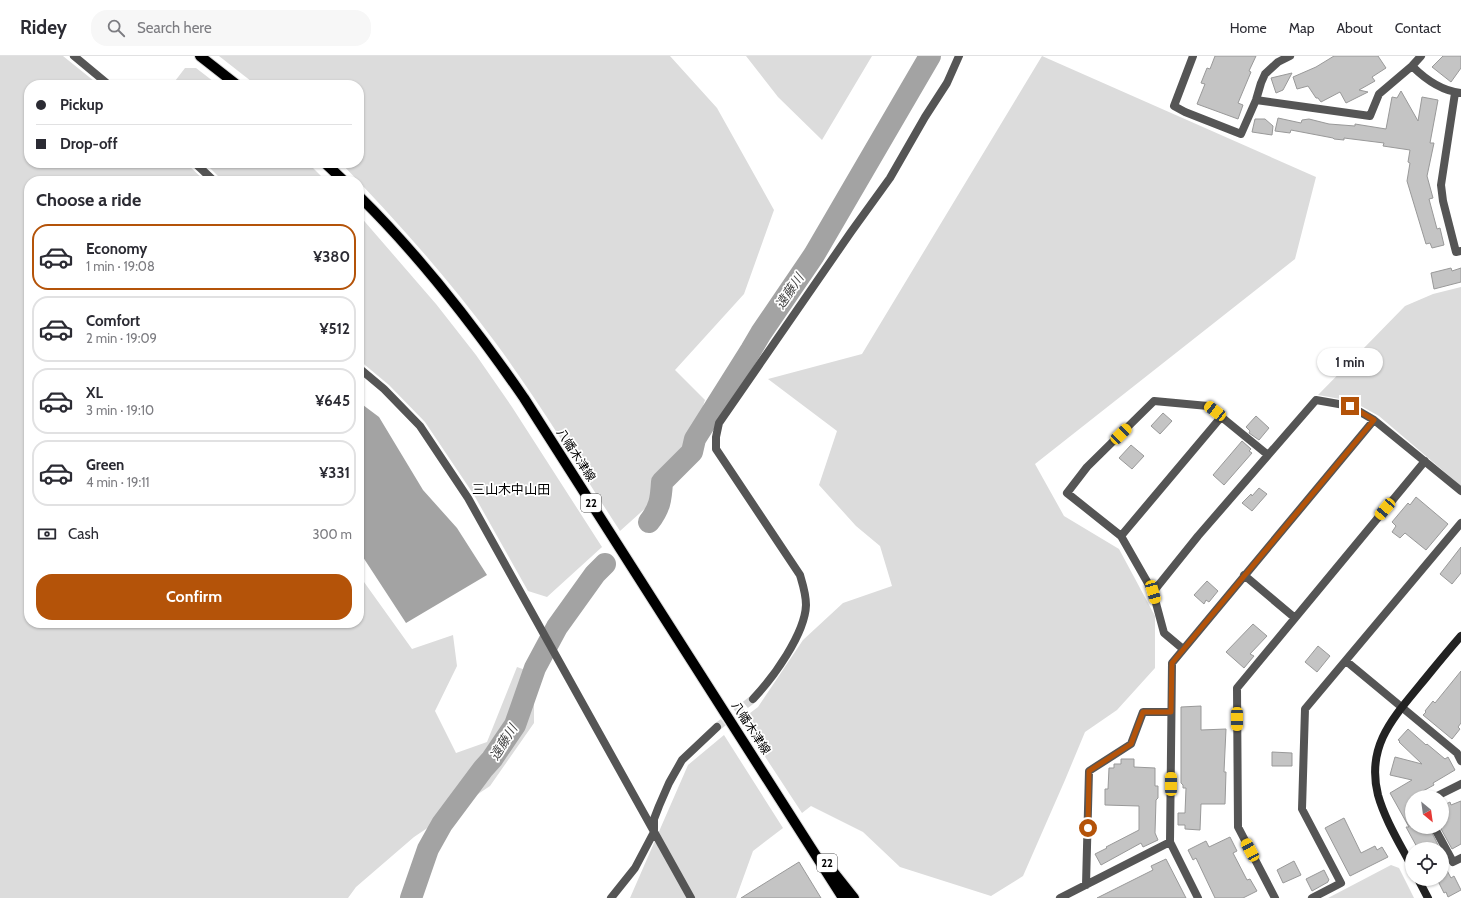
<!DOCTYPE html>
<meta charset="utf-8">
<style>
:root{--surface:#fff;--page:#f7f7f7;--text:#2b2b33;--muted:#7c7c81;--line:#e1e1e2;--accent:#b45309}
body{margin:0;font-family:Cabin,"Noto Sans JP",sans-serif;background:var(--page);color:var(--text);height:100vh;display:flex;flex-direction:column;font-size:15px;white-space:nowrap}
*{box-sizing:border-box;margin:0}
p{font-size:13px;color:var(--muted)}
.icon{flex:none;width:22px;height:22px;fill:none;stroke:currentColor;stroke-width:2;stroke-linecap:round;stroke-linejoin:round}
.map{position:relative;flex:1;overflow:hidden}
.drawer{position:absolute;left:24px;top:120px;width:340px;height:452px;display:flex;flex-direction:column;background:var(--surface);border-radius:16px;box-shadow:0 1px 3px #0004}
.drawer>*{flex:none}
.hud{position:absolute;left:24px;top:24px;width:340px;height:88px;border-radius:16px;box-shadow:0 1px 3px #0004;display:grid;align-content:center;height:88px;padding:0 12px;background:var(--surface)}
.needle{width:26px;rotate:151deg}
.controls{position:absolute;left:1405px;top:734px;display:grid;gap:8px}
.controls a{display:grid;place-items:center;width:44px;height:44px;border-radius:50%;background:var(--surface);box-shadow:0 1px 3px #0004;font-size:20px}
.end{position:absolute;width:18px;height:18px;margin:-9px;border:5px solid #b45309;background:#fff;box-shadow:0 0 0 2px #fff}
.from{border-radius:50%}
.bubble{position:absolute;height:28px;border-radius:14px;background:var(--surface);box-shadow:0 1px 3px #0004;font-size:13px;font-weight:800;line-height:28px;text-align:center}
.car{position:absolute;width:12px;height:24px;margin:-12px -6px;border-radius:5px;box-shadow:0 0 3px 1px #0007;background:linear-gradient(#f5c518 24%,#345 0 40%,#f5c518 0 76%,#345 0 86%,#f5c518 0)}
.hud b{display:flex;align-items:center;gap:14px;height:38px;font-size:15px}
.hud b+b{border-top:1px solid var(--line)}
.hud i{width:10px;height:10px;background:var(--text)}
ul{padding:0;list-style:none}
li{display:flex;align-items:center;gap:12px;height:66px;margin:0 8px 6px;padding:0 4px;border:2px solid var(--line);border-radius:16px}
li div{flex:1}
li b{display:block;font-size:15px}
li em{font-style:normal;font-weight:800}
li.on{border-color:var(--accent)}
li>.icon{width:36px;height:36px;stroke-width:1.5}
h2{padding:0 12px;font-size:18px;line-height:48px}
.pay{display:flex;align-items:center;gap:10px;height:44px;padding:0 12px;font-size:15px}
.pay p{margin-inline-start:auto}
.cta{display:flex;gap:8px;margin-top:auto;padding:8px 12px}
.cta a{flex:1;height:46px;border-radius:16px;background:var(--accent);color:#fff;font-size:16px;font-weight:800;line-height:46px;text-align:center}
header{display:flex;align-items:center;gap:24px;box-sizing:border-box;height:56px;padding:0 20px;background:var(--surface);border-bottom:1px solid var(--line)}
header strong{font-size:19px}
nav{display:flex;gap:22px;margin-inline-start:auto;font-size:14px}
.search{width:280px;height:36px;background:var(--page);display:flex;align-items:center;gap:10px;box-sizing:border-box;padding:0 14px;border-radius:16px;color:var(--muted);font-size:15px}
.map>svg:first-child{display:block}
.green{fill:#dcdcdc}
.water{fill:#a3a3a3}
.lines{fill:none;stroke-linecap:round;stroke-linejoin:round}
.river{stroke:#a3a3a3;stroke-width:22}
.building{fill:#c4c4c4;stroke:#999}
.street-tunnel{stroke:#d9d9d9;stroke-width:8;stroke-dasharray:8 4;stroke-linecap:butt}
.primary-casing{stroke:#dbdbdb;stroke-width:12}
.street{stroke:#555;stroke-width:8}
.secondary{stroke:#222;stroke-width:8}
.primary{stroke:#000;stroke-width:10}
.route{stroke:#b45309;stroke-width:5}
.labels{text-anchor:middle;stroke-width:3.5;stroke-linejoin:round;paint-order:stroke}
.shield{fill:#fff;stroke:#4c4c4c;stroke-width:1}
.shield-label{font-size:11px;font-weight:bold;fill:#000}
.street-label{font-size:12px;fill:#000;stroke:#fff}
.water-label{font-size:13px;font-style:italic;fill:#444;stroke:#fff}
.neighbourhood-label{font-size:13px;fill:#000;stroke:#fff}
</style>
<header>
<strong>Ridey</strong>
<div class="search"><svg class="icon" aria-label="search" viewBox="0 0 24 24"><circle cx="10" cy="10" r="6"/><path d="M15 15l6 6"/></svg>Search here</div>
<nav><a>Home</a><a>Map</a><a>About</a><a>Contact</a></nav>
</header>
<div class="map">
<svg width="1461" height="842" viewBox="0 0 1461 842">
<rect width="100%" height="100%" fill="#fff"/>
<path class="green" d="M0,0h63l36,29h-70v78h157l19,18h-176v442h330v-48l53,74 41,-14 4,31 -22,45 21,42 31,-11 30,-75 17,6v50l-44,63 -76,51 -58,50 -8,11h-348z
M219,0h451l47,52 57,102 -30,84 -69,76 30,30 -26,78 -59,53c-41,-63 -80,-128 -125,-189 -47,-64 -100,-123 -154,-179h18v-78h-103z
M746,0h126l-50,84 -44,-43z
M1042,0l274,121 -21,82 -260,205 29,52 55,33 36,67v52l-38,42 -32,22 -20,48 -42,96 -32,20 -91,-29 -37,-35 -52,-26 -9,7 -61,-93 17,-13 45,-67 40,-37 49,-17 -12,-40 -24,-20 -37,-41 18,-54 -69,-52 94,-25z
M185,12h11l22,17h-46z
M205,107h103l18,18h-103z
M359,159l77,89 40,51 36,52 90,140 -55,50 -19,-6 -54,-96 -49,-73 -36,-37 -30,-25z
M1461,231v199l-82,-70 -20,-11 -13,-5 -28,-5 87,-89 28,-12z
M724,679l59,93 -30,23 -17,47h-106l58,-133z
M1391,809l8,3 15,30h-86z"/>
<path class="water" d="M359,346l20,15 44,73 34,38 30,47 -81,48 -47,-72v-24l3,-10 -3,-9z"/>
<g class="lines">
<path class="river" d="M649,466c11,-14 12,-23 13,-40l30,-30 3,-13 56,-89 10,-17 53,-78 116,-199
M411,842l17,-49 14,-25 41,-55 9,-10 23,-34 20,-57 22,-41 38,-53 10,-10"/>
</g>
<path class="building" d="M1215,0h41l-7,15 2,1 -13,31 5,2 -5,14 -41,-15 8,-20 -4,-1 6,-15 3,1z
M1334,0h44l8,12 -14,9 3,4 -16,9 9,2 -22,11 -6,-11 -19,10 -3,-4h-2l-8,-12 -11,3 -4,-12 23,-10z
M1443,0h18v12l-10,14 -19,-15z
M1292,17l-9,17 -7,3 -5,-15z
M1401,35l17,30 4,-24 16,3 -8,43h4l-7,33 6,22 -4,1 8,30 3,-1 4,17 -12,3 -2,-5 -4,1 -19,-63 3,-18 -2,-1 2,-12 -27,-4 1,-3 -40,-5v2l-10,-1 -1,-1 -42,-8 -1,3 -15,-2 3,-13 23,5 1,-3 7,-1 20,5 26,2v-2l31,5 6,-32 5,1z
M1255,63h10l8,7 -1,9 -20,-3z
M1451,212l1,3 9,-3v14l-27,7 -3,-16z
M1163,357l9,8 -12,13 -9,-8z
M1256,360l13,12 -10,12 -10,-7 1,-2 -4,-4z
M1242,385l9,8 -2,2 3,2 -28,32 -11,-10z
M1131,389l13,11 -12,13 -13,-11z
M1259,432l8,6 -15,17 -10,-8 9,-9 1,2z
M1416,441l32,27 -22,26 -21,-17 -5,5 -8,-6 4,-6 -4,-4 16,-19 2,2z
M1461,491v26l-9,11 -12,-10z
M1207,525l11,10 -9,11 -3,-2 -2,4 -10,-9z
M1253,568l14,12 -17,18 4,2 -10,12 -18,-16z
M1318,590l12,10 -13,16 -12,-10z
M1461,615v52l-3,4 2,2 -8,10 -29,-24 3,-3 -1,-1 8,-10 2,2z
M1201,650v24l25,-1 -2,43h2l-1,32h-24l-1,26 -15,-1v-4h-7v-12h7l1,-25h-3v-3l-2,-2v-76z
M1408,673l18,16 1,-1 18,15 3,-2 7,13 -22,13 1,2 -22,12v30h17l11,22h-22l-12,-22h3l-19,-34 22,-13 -22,-5 5,-18 27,7 -23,-22 1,-1 -2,-1z
M1272,696l20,1v13h-20z
M1121,703h13v8l21,1v18h3v12l-2,2 -1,33 3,7 -15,7 -2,-4 -40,22 -6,-11 12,-6 -1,-1 33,-17v-24l-34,-1v-16h3l1,-21h5v-4h7z
M1461,745v43l-9,5 -12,-22h2v-21l8,-4 1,3z
M1344,762l17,35 14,-7 2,4 5,-3 6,10 -38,19 -25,-48z
M1230,781l7,14 -4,2 14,27 3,-1 7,12 -14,7h-28l-19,-40 -3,2 -5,-10 18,-9 3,6z
M1166,803l20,39h-89l56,-28 -2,-4z
M1294,805l7,14 -18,8 -6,-13z
M1442,805l9,17 3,-2 7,14 -13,7 -2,-5 -2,1 -7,-14h5z
M799,806l22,36h-80z
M1324,814l5,10 -1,1v1l-16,9 -6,-12z"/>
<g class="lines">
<path class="street-tunnel" d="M717,671l36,-28"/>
<defs>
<path id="primary" d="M200,0l37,29
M325,107l19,18
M359,140c62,61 116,131 165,202l319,500
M831,813l23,29"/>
</defs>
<use href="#primary" class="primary-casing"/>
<path class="street" d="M74,0l35,29
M1193,0l-19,50 11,6 56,22 15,-34 5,-17 4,-9 13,-12 12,-6
M1412,10c13,13 30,25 49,27
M1455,37l-14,92 2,16 13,51 5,-1
M1256,44l114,16 9,-22 33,-28 9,-10
M195,107l19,18
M359,312l25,21 36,37 48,72 223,400
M1121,480l101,-120
M1244,519l51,43
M1153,536l45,-56 118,-136 34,6 24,14 87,71
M1183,593l-19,-16 -11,-41 -32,-56 -54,-43 20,-26 67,-66 54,5 60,49
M1346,605l111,92 4,8
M753,643c20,-21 52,-65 53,-94 0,-11 -3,-20 -6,-30l-84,-126v-12l3,-14 132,-191 39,-54 35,-61 22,-34 12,-27
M1435,741l26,-13
M1434,771l19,35 8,-4
M1086,829l3,-114 42,-27 12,-32h28
M611,842l24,-30 19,-36v-13l5,-13 10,-23 13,-23 35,-33
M1060,842l110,-56
M1198,842l-28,-56 2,-179 202,-243
M1275,842l-37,-71 -1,-139 188,-227
M1312,842l29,-15 -39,-74 3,-100 156,-186"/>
<path class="secondary" d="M1412,811c-12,-23 -27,-47 -34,-72 -12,-48 14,-76 42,-110 14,-17 27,-33 41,-49
M1418,823l10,19"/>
<use href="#primary" class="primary"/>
</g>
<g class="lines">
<path class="route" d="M1088,772l1,-57 42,-27 12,-32h28l1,-49 202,-243 -24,-14"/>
</g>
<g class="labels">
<g class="shield">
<rect x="581" y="438" width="20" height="18" rx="3"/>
<rect x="817" y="798" width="20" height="18" rx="3"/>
</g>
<g class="shield-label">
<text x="591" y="451">22</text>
<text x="827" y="811">22</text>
</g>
<g class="street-label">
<text transform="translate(576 399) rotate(57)" y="4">八幡木津線</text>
<text transform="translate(751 672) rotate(57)" y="4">八幡木津線</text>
</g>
<g class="water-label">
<text transform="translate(789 235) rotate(-56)" y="5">遠藤川</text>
<text transform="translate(503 686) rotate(-58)" y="5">遠藤川</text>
</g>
<g class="neighbourhood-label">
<text x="511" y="438">三山木中山田</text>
</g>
</g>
</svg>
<div class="controls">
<a><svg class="needle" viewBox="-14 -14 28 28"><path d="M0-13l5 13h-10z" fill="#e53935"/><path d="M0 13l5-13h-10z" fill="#7c7c81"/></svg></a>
<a><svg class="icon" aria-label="locate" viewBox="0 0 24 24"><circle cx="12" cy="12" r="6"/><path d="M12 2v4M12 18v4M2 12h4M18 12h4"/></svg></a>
</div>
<i class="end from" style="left:1088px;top:772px"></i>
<i class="end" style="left:1350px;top:350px"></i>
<div class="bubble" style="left:1317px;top:292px;width:66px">1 min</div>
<i class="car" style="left:1215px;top:355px;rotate:308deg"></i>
<i class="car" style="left:1121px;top:378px;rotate:46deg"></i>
<i class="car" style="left:1385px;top:453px;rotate:220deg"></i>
<i class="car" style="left:1153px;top:536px;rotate:164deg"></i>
<i class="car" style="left:1237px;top:663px;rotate:180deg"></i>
<i class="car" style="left:1171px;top:728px;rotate:0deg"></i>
<i class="car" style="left:1250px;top:794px;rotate:332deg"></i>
<div class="hud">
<b><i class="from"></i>Pickup</b>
<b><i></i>Drop-off</b>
</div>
<section class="drawer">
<h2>Choose a ride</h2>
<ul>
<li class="on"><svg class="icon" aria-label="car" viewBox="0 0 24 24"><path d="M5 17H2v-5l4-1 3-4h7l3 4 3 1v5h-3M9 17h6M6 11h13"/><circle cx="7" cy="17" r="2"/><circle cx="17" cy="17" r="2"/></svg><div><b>Economy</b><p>1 min · 19:08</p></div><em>¥380</em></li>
<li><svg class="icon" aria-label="car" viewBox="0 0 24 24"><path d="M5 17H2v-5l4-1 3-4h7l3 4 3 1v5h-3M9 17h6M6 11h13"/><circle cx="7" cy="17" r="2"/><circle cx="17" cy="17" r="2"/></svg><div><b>Comfort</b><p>2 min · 19:09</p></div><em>¥512</em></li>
<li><svg class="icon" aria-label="car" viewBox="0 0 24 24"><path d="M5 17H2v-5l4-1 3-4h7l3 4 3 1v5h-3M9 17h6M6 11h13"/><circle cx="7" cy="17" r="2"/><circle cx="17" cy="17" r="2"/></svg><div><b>XL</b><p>3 min · 19:10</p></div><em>¥645</em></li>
<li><svg class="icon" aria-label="car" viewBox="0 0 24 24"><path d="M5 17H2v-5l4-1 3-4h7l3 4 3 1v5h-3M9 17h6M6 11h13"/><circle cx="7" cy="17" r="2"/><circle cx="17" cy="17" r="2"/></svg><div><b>Green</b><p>4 min · 19:11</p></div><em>¥331</em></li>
</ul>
<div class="pay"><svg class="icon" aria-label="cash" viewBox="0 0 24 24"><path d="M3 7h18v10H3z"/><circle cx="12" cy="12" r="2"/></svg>Cash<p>300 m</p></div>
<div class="cta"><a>Confirm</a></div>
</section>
</div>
